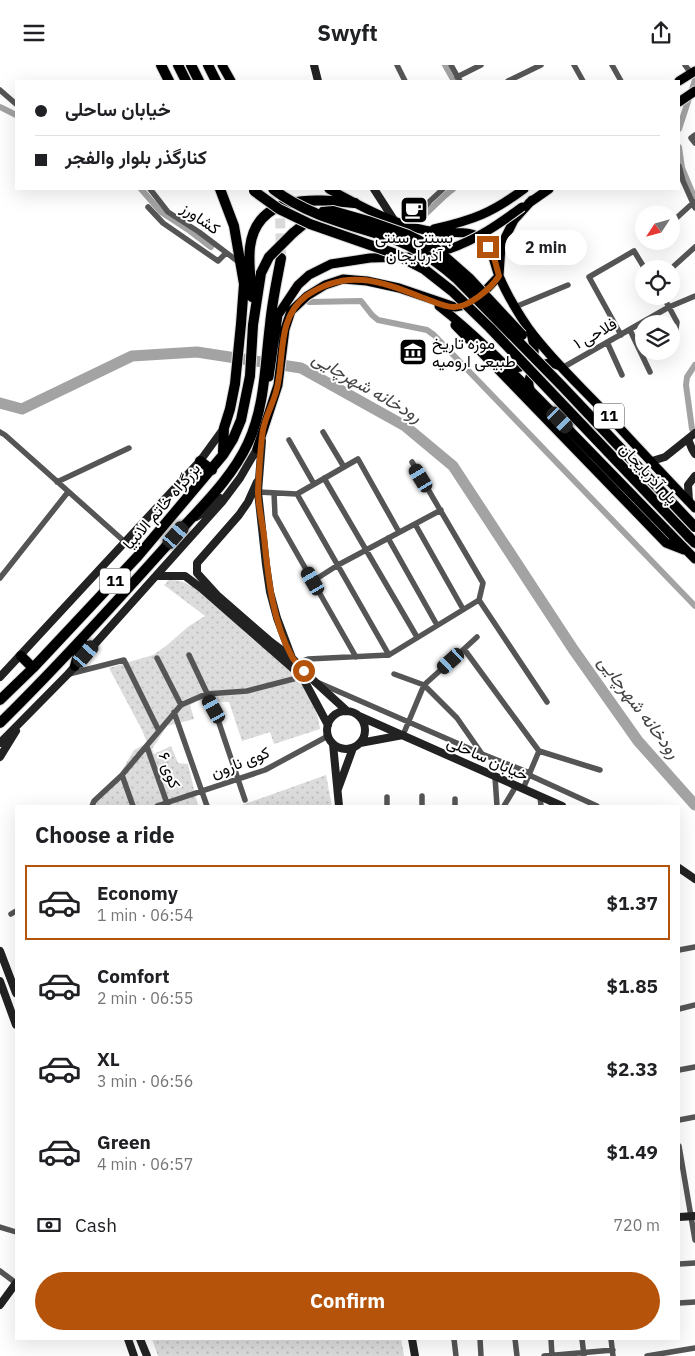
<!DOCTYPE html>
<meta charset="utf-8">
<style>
:root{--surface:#fff;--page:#f2f2f2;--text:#202124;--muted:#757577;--line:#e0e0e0;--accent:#b45309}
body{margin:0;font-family:"IBM Plex Sans",Vazirmatn,sans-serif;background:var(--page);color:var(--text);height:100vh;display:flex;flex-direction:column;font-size:19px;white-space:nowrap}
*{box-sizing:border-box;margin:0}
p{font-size:16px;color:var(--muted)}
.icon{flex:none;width:28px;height:28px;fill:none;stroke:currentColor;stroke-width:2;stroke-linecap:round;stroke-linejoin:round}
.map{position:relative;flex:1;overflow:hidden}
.side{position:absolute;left:15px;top:740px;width:665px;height:535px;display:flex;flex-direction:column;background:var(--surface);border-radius:0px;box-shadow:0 5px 20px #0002}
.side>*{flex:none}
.guide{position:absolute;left:15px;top:15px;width:665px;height:110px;border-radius:0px;box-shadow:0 5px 20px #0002;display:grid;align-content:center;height:110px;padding:0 20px;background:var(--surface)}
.needle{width:32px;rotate:234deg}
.tools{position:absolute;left:635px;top:140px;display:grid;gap:10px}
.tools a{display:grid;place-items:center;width:45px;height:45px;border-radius:50%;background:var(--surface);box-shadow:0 5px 20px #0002;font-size:25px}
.end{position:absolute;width:22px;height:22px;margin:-11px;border:6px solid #b45309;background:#fff;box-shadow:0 0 0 2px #fff}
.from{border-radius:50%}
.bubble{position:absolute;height:35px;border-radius:18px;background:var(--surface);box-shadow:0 5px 20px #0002;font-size:16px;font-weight:700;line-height:35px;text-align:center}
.car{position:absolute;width:15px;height:30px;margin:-15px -8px;border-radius:6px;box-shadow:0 0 4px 1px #0007;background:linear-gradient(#222 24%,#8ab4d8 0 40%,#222 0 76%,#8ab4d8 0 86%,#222 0)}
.guide b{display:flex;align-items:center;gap:18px;height:48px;font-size:19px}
.guide b+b{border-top:1px solid var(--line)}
.guide i{width:12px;height:12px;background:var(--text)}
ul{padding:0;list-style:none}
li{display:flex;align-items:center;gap:15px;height:75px;margin:0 10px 8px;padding:0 10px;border:2px solid transparent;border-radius:0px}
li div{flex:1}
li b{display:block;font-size:19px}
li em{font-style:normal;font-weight:700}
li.current{border-color:var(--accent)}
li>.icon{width:45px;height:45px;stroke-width:1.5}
h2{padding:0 20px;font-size:22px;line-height:60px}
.pay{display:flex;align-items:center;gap:12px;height:55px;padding:0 20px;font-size:19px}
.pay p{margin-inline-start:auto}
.primary-button{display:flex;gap:10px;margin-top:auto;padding:10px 20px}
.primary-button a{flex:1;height:58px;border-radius:30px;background:var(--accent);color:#fff;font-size:20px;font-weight:700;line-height:58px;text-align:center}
header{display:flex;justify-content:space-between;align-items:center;height:65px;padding:0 20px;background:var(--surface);font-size:22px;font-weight:700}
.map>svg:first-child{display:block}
.garden{fill:url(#garden-dots)}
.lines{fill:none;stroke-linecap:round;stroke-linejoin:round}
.canal{stroke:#a3a3a3;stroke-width:6}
.river{stroke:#a3a3a3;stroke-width:11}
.highway-tunnel{stroke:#d9d9d9;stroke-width:10;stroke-dasharray:10 5;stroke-linecap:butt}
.primary-casing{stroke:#dbdbdb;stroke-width:11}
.highway-casing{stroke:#dbdbdb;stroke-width:12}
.street{stroke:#555;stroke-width:5.5}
.secondary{stroke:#222;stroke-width:8}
.primary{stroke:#000;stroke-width:9}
.highway{stroke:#000;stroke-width:10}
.primary-bridge-casing{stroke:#dbdbdb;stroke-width:11;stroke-linecap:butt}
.highway-bridge-casing{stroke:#dbdbdb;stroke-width:12;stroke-linecap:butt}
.primary-bridge{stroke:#000;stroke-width:9}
.highway-bridge{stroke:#000;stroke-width:10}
.route{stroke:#b45309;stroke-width:6}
.labels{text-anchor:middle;stroke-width:4;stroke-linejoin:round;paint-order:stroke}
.shield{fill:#fff;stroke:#4c4c4c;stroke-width:1}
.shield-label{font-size:15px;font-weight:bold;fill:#000}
.street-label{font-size:16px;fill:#000;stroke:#fff}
.poi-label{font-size:16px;fill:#000;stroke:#fff}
.water-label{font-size:18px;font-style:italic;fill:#444;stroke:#fff}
</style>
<header><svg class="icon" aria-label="menu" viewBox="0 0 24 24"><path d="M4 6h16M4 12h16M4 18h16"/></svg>Swyft<svg class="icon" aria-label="share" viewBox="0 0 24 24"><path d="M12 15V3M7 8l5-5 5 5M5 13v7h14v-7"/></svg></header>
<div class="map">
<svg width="695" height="1291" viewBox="0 0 695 1291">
<defs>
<pattern id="garden-dots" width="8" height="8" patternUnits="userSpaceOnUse" patternTransform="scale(1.25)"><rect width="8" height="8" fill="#dcdcdc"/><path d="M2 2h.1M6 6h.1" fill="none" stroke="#bbb" stroke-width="1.8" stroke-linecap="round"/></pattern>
</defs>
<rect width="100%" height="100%" fill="#fff"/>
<path class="garden" d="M169,515c34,-2 67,49 94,67 7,6 17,7 25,11 13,23 29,45 32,71l-46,15 -4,-12 -28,9 -13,-39 -31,-1 -8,4 4,14 -27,7 -15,23 2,5 17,-8 7,17 10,1 10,42h-108l29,-31 15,-25 13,-7 -5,-13 -33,-62 44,-13 13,-9 23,-20 16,-10 -41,-31z
M326,710l6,31h-93z
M152,1274h249l3,17h-246z"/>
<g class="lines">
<path class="canal" d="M445,0l9,16
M0,42l16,8
M679,64l16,-49
M679,82l3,21 13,31
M141,124l20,23 29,19 21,16
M412,160c15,-10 26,-25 41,-36
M309,237l52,-1 11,14 6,5 49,10 7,5 261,271
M692,364l-6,-44 1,-8 8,-12"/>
<path class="river" d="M0,338l22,6 110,-53 65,-4 104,16 104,58 48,40 120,183 65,92 57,64"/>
<path class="highway-tunnel" d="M275,124l5,23 1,46"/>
<defs>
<path id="primary" d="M222,0l9,16
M679,16l16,-10
M679,37l16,-11
M329,124c33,18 70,39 109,43 14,2 31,-3 44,7 11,9 12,25 17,37 8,19 19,37 30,53 21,29 48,54 72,79 31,33 62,67 94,100
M529,138l20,-14
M434,164c39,-9 58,-16 90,-40
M439,241c37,29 69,62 103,96 51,52 102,105 153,157
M455,260l211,218 18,7
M508,302c10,3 23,-1 26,-14 1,-6 -2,-14 -3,-21
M269,312l9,-62 20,-30 11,-10 22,-11 39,-6 39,-1 35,-7
M531,326c-9,-18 13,-34 29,-25
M257,384l21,-64 7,-56 6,-18 16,-15 18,-11 18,-6 24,2 32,7 56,19 10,-2 18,-12 16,-17 2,-30 13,-26 18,-20"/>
<path id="highway" d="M161,0l8,16
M178,0l8,16
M191,0l8,16
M208,0l8,16
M220,124l14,37 10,58 -3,40 -6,60 -5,25 -6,19 -1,24
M293,168l17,-14 13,-7
M252,232c-1,-16 -4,-34 -2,-50 7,-54 64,-48 105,-44
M200,396l12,9
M689,472l6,6
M21,591l12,12
M75,601l7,-25
M0,635l33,-32 105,-112 85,-101 10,-16 8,-19 9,-44 3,-51 8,-52
M0,658c61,-60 119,-124 176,-188 25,-28 56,-57 72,-92 17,-36 17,-79 22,-118 2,-23 7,-45 11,-67"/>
</defs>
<use href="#primary" class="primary-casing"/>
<use href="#highway" class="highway-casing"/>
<path class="street" d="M397,0l8,16
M451,0l9,16
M574,0l9,16
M612,0l9,16
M685,0l6,8
M457,12l24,-12
M508,16l33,-16
M0,25l16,14
M695,70l-4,3 4,5
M679,101l4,15 12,27
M150,124l18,23 31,20 41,31
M148,142l15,16 55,38 8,-8
M671,158l23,-21
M410,160l20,-24 13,-12
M674,201l21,-19
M663,231l14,26 -3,20
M515,242l53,-22
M630,265l20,42
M621,270l-32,-58 45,-26 11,18
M607,277l15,33
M562,303l107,-61 26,-11
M0,367l5,3 120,107
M323,367l21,35
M289,375l25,44
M412,397l71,121 -4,17
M324,413l93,159
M57,417l72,-34
M258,427l39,2 61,-35 41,73
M274,428l1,22 81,142
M297,429l92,161
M415,459l48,85
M388,473l49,87
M0,513l68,-86
M313,516l25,-16 103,-55
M464,584l13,-12
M189,590l25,53 31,92
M157,593l24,47
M297,598l11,-4 81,-4 90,-55 68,102
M69,609l55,-14 35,71
M394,609l30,11 33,33 25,36 48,19
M319,618l163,71
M174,647l33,94
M403,670l21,-50 40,-36 75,102 61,19
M147,682l21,59
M122,710l11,31
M529,710l68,31
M495,712l2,29
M523,724l16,-38
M422,731v10
M387,732v9
M540,732l1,9
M455,734v7
M92,741l2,-5 28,-26 59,-70 25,-11 41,-3 54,-14
M157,741l108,-36 63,-34
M504,741l12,-20
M11,849l5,-3
M679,885l16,-3
M679,944l16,-4
M679,1005l16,-3
M679,1055l16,-3
M679,1081l16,94
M0,1162l16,5
M679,1199l16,-1
M0,1206l16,12
M679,1238l16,-1
M454,1274l2,17
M480,1274l1,17
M515,1274l2,17
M551,1274l1,17
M582,1274l2,17
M611,1274l2,17
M544,1291l69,-6
M647,1291l48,-8"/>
<path class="secondary" d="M314,0l4,16
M374,124l20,31
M688,374l4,10 3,5
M262,376l-4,51 8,73 4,27 7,26 15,40 20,21 35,32
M652,396l13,-4 30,-24
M257,417l-9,20 -9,13 -42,48v10l20,22 54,47 20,15
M689,436l-1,-16 7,-9
M196,452l10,-6 14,-13
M156,511h29l16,12 96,84 8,10 23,43
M0,612l200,-216 24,-33
M327 665a19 19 0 1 1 38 0a19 19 0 1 1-38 0Z
M359,651l203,90
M0,678l68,-69 154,-172 18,-24 17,-29
M360,678l43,-8
M333,679l6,62
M0,692l16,-26
M338,724l15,-41
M679,803l16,11
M0,886l16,42
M0,916l16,44
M679,1152l16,-1
M0,1240l16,-22
M128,1274l6,17
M140,1274l7,17
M412,1274l3,17"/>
<use href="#primary" class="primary"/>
<use href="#highway" class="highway"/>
<defs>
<path id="primary-bridge" d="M449,184c27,-9 50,-25 73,-42"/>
<path id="highway-bridge" d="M273,124c36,28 80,36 123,51 23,9 43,23 61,39l105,107 133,141
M254,126l25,18 31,15 83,29 31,16 28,22 38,37 199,209
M323,147l10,-1 35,10 40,14 28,14 33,29 53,57
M261,208l8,-16 24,-24"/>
</defs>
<use href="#primary-bridge" class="primary-bridge-casing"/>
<use href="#highway-bridge" class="highway-bridge-casing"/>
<use href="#primary-bridge" class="primary-bridge"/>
<use href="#highway-bridge" class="highway-bridge"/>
</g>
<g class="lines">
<path class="route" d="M304,606c-4,-4 -9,-9 -12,-14 -20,-36 -24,-81 -28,-121 -2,-15 -6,-31 -6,-45 1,-19 2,-43 5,-61 3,-16 13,-31 15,-47 6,-30 0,-66 28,-87 40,-28 74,-15 115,1 10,3 22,10 32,10 16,1 38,-19 46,-31l-4,-15 -7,-14"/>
</g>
<defs>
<symbol id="cafe-square" viewBox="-11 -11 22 22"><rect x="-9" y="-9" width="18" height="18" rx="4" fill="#000" stroke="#fff"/><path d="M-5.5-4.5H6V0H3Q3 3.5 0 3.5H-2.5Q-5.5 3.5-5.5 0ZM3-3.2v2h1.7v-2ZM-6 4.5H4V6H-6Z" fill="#fff"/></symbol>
<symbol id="museum-square" viewBox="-11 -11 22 22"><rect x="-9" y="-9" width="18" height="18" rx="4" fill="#000" stroke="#fff"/><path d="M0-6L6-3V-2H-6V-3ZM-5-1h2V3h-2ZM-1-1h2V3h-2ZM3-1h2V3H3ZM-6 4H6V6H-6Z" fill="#fff"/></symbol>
</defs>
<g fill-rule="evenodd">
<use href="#cafe-square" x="398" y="129" width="32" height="32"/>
<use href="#museum-square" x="397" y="271" width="32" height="32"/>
</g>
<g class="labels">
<g class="shield">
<rect x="594" y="338.5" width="30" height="25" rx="4"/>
<rect x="100" y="503.5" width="30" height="25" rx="4"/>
</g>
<g class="shield-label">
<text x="609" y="356">11</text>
<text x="115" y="521">11</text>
</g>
<g class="street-label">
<text transform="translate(201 153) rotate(35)" y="6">کشاورز</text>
<text transform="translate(595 268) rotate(-29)" y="6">فلاحی ۱</text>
<text transform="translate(649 408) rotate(47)" y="6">پل آذربایجان</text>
<text transform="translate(161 441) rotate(-49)" y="6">بزرگراه خاتم الانبیا</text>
<text transform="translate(488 693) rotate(24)" y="6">خیابان ساحلی</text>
<text transform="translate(240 697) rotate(-21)" y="6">کوی نارون</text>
<text transform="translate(170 705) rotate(71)" y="6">کوی ۶</text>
</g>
<g class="poi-label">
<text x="414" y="178">بستنی سنتی<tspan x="414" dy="18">آذربایجان</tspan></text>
<text x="432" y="284" text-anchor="start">موزه تاریخ<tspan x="432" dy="18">طبیعی ارومیه</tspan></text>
</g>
<g class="water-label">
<text transform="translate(367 322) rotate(30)" y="6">رودخانه شهرچایی</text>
<text transform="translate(639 642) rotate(53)" y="6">رودخانه شهرچایی</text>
</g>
</g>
</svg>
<div class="tools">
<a><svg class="needle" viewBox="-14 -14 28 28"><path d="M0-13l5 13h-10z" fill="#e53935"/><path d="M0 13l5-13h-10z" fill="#757577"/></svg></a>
<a><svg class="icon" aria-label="locate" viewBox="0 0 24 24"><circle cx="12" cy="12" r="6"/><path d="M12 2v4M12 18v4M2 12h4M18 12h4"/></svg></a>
<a><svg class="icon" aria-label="layers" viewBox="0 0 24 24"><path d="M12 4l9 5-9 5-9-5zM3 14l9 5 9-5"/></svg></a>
</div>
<i class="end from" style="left:304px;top:606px"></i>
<i class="end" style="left:488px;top:182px"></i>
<div class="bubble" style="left:505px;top:165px;width:82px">2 min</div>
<i class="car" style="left:560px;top:355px;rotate:135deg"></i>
<i class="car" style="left:421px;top:413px;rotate:329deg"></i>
<i class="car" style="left:176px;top:470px;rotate:41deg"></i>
<i class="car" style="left:313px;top:516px;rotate:330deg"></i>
<i class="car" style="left:86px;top:589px;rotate:41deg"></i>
<i class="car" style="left:451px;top:596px;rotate:228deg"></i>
<i class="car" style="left:214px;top:644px;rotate:331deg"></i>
<div class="guide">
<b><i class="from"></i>خیابان ساحلی</b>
<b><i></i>کنارگذر بلوار والفجر</b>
</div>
<section class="side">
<h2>Choose a ride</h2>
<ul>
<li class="current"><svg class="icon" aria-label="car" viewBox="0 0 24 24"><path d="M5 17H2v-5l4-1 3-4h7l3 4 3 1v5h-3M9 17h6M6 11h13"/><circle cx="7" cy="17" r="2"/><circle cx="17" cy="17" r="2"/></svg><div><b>Economy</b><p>1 min · 06:54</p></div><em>$1.37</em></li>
<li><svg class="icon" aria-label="car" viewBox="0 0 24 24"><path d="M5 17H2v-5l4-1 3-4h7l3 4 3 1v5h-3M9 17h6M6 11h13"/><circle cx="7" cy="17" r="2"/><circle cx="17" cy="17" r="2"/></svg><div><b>Comfort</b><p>2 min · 06:55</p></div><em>$1.85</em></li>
<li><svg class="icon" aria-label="car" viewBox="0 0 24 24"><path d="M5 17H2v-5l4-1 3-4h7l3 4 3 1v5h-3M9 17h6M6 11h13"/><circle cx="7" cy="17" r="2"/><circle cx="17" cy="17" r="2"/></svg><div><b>XL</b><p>3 min · 06:56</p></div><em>$2.33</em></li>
<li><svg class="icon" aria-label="car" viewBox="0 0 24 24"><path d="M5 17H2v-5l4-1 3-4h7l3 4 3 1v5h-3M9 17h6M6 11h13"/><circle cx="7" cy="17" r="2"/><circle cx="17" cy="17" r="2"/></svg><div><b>Green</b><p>4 min · 06:57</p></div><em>$1.49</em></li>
</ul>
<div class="pay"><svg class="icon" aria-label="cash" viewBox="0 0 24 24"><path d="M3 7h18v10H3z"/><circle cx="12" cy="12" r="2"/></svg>Cash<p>720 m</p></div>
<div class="primary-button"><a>Confirm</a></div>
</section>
</div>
